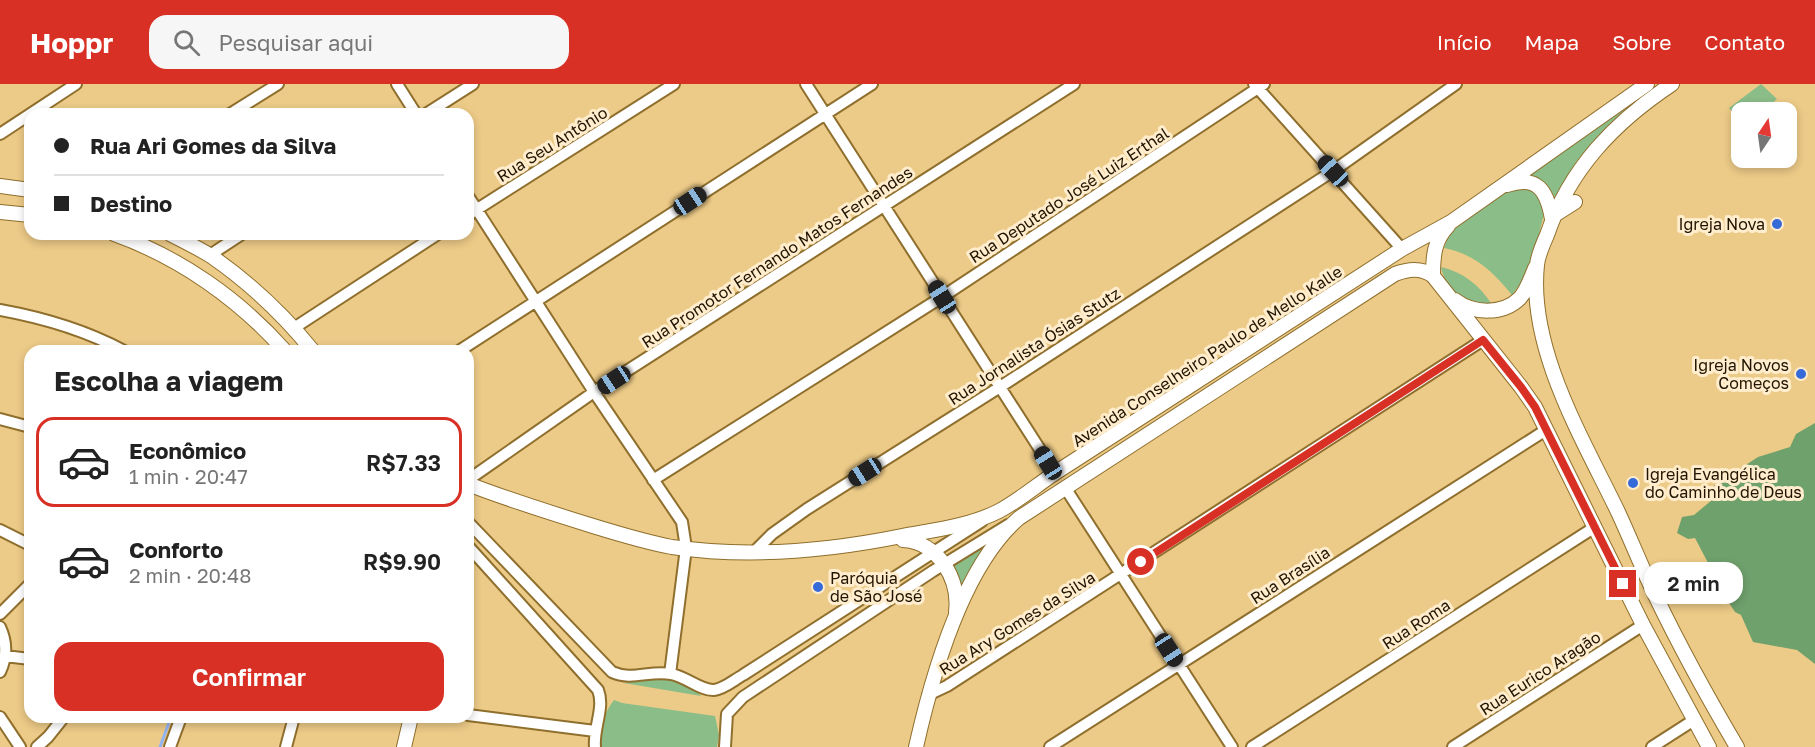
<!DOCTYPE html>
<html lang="pt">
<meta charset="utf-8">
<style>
:root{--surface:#fff;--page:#f6f6f6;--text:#222;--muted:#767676;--line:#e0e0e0;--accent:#d93025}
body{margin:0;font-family:"Golos Text",sans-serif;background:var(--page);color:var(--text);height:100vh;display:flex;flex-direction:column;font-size:22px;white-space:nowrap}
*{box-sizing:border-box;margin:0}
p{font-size:20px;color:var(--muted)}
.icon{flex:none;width:33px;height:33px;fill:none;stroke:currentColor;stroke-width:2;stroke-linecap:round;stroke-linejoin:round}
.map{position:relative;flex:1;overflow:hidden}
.drawer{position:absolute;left:24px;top:261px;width:450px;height:378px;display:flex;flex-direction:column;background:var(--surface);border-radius:18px;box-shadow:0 3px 9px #0003}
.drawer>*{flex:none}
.banner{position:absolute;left:24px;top:24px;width:450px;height:132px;border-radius:18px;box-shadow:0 3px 9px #0003;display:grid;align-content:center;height:132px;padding:0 30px;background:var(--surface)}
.needle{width:39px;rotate:13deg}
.buttons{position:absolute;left:1731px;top:18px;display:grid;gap:12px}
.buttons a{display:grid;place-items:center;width:66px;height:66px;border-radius:12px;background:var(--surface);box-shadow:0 3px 9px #0003;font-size:30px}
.end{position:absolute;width:27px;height:27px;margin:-14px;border:8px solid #d93025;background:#fff;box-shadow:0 0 0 3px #fff}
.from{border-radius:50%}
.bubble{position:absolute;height:42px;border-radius:18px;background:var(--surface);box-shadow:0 3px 9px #0003;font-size:20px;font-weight:600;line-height:42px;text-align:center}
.car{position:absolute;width:18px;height:36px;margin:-18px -9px;border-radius:8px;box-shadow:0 0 4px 2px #0007;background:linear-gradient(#222 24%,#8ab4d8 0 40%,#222 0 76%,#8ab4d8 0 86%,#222 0)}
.banner b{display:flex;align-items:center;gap:21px;height:57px;font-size:22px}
.banner b+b{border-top:2px solid var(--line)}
.banner i{width:15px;height:15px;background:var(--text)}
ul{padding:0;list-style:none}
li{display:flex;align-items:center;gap:18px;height:90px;margin:0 12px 9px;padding:0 18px;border:3px solid transparent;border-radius:18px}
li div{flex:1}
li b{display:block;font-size:22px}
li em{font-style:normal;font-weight:600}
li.selected{border-color:var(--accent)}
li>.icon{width:54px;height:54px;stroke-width:1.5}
h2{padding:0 30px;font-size:27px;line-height:72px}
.action{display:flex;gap:12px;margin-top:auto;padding:12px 30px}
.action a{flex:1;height:69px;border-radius:18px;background:var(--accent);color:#fff;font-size:24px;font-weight:600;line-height:69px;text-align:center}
header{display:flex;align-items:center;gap:36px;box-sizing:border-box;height:84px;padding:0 30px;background:var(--accent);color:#fff}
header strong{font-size:28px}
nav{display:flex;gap:33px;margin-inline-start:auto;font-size:21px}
.search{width:420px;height:54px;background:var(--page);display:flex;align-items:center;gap:15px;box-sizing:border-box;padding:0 21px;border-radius:18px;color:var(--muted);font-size:22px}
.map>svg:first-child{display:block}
.green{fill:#8bbd88}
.forest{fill:#6fa16c}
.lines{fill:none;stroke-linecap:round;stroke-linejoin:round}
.stream{stroke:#94b4f1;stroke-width:3}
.minor-casing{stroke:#8f6f2d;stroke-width:14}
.major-casing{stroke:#8f6f2d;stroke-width:16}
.minor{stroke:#fff;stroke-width:10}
.major{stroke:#fff;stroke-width:14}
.route{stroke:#d93025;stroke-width:8}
.poi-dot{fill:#366ad9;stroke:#ffedcd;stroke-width:2}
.labels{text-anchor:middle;stroke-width:6;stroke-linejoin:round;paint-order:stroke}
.street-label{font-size:16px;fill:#211400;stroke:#ffedcd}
.poi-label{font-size:16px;fill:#211400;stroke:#ffedcd;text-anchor:end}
</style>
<header>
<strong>Hoppr</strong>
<div class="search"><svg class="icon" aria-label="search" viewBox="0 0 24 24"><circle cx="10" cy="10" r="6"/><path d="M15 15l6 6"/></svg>Pesquisar aqui</div>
<nav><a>Início</a><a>Mapa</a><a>Sobre</a><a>Contato</a></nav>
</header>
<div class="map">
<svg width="1815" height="663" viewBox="0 0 1815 663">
<rect width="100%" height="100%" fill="#ecca87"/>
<path class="green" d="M1761,0l16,15 -15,13h-20l-1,9 -12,-13z
M1639,12l-41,41 -22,25 -21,36c-6,-13 -16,-17 -29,-23z
M1515,104h14l10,7 6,15 -9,36 -13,34 -11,15c-19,-23 -37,-41 -68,-47l4,-11 6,-8 54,-39z
M1441,183c22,5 38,18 50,36 -25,4 -45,-12 -50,-36z
M1000,448l-39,66 -12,-33z
M655,593c16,2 37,6 46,19l-77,-13z
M614,616l8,3 93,13 4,19 -2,12h-116c-1,-18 2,-33 13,-47z"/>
<path class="forest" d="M1815,339v241l-18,-14 -44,-8 -12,-27 -6,-3 -6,-9 -34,-65 -7,1 -11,-6 5,-16 12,-2 18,-15 -6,-9 52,-34 32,-10 6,-13z"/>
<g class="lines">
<path class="stream" d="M160,663l11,-30"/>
<defs>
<path id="minor" d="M397,0l19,30
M806,0l249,389
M1254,0l148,165
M230,30l48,-30
M426,30l47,-30
M0,50l76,-50
M468,112l126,196 88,130 4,26 -16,126
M468,131l206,-131
M210,171l32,-21
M0,226c44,8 85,20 124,41
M294,244l144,-94
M459,267l413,-267
M0,335l30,8
M468,396l126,-88 480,-308
M653,396l289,-183 322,-213
M1066,405l166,258
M468,438l144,150c20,9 38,-2 59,2 14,2 30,17 43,16 10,-1 20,-10 29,-15l239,-154
M0,446l30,15
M468,462l130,144c7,18 -5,38 -3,57
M755,467l17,-17 35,-25 193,-122 333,-216 123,-87
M0,530l30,-30
M0,543c7,15 7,30 0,45
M5,572l25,3
M928,611l19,-9 536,-346
M468,631l127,16
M0,633l20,30
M37,663l11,-10 16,-20
M170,663l11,-30
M286,663l8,-30
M725,663l2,-33 16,-17 190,-126 75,-46
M1050,663l496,-317
M1252,663l343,-220
M1453,663l190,-122
M1652,663l42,-27"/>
<path id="major" d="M1672,0c-57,38 -102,84 -125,151 -4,9 -9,20 -10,30 -9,84 46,174 81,247 13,28 24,56 37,83 25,52 53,103 82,152
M1507,101c31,-10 40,6 45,34
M0,102l30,4
M0,128l30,3
M1556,130l19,-12
M114,150c65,23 125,65 171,117
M170,150c14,7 28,14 41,22 39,27 72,58 102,95
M1433,192c0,-19 1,-36 15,-50
M1455,216c18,14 48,15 65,-2 7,-8 11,-20 15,-30
M468,400c41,16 83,29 125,42 26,8 52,16 79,21 75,11 156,4 230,-11 32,-6 68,-10 97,-25 19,-10 38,-26 56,-38l347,-224 49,-27 196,-138
M903,456c35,2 57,39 53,72
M404,663l7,-30
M916,663c16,-71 46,-180 103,-229l376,-244c13,-5 26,-7 38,2l88,111 14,20 108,218 66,122"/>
</defs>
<use href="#minor" class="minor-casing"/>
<use href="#major" class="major-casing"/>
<use href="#minor" class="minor"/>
<use href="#major" class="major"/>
</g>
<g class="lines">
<path class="route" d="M1141,478l342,-222 38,47 14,20 88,177"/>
</g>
<g class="poi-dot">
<circle cx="1777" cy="140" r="6"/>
<circle cx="1801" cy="290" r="6"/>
<circle cx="1633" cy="399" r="6"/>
<circle cx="818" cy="503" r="6"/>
</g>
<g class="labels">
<g class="street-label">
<text transform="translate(552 60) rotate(-32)" y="6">Rua Seu Antônio</text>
<text transform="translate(1069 111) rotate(-33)" y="6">Rua Deputado José Luiz Erthal</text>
<text transform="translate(777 173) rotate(-33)" y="6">Rua Promotor Fernando Matos Fernandes</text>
<text transform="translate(1034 262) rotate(-33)" y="6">Rua Jornalista Ósias Stutz</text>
<text transform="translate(1207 272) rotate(-33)" y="6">Avenida Conselheiro Paulo de Mello Kalle</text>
<text transform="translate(1290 491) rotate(-33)" y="6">Rua Brasília</text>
<text transform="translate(1017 539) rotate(-32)" y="6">Rua Ary Gomes da Silva</text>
<text transform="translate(1416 540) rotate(-33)" y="6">Rua Roma</text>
<text transform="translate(1540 589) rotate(-33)" y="6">Rua Eurico Aragão</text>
</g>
<g class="poi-label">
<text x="1765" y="146">Igreja Nova</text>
<text x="1789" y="287">Igreja Novos<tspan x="1789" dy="18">Começos</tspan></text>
<text x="1645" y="396" text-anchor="start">Igreja Evangélica<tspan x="1645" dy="18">do Caminho de Deus</tspan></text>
<text x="830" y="500" text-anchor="start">Paróquia<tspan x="830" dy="18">de São José</tspan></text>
</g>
</g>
</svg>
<div class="buttons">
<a><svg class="needle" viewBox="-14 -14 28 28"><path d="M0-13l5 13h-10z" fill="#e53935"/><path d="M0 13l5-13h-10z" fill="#767676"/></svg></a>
</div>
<i class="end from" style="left:1141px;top:478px"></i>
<i class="end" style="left:1623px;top:500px"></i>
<div class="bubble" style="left:1644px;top:478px;width:99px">2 min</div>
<i class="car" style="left:1333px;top:87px;rotate:317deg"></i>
<i class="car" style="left:690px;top:117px;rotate:57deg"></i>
<i class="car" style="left:942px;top:213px;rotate:328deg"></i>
<i class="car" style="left:614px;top:296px;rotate:237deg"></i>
<i class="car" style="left:1048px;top:379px;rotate:328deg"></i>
<i class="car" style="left:865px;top:388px;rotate:238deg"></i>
<i class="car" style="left:1169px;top:566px;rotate:147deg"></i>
<div class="banner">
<b><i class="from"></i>Rua Ari Gomes da Silva</b>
<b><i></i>Destino</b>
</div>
<section class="drawer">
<h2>Escolha a viagem</h2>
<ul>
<li class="selected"><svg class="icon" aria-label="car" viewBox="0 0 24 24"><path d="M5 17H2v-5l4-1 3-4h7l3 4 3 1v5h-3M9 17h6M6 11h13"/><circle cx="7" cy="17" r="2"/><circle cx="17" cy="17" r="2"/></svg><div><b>Econômico</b><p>1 min · 20:47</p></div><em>R$7.33</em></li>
<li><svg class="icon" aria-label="car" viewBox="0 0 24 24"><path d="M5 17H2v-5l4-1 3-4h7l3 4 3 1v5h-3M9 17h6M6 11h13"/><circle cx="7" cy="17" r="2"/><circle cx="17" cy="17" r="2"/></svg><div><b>Conforto</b><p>2 min · 20:48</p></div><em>R$9.90</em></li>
</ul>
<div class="action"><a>Confirmar</a></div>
</section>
</div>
